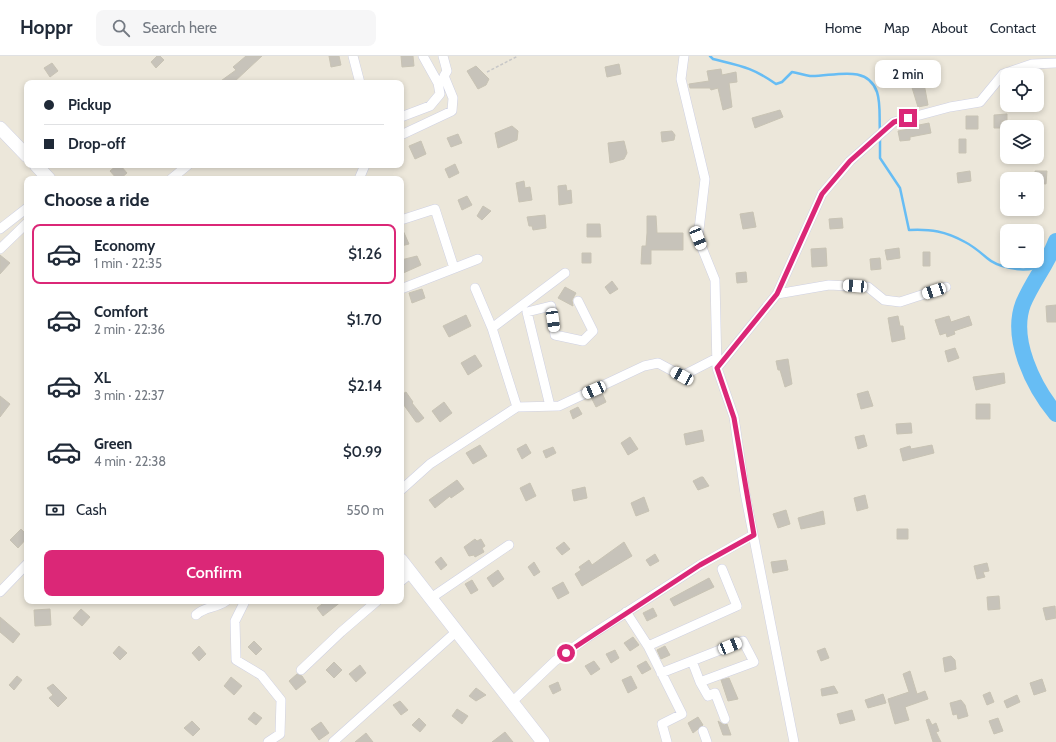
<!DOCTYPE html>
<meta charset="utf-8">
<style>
:root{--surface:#fff;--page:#f6f6f7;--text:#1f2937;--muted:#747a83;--line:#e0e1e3;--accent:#db2777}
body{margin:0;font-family:Cabin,sans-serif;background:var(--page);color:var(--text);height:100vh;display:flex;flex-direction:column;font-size:15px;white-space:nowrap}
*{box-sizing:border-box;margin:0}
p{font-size:13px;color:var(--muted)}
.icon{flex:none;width:22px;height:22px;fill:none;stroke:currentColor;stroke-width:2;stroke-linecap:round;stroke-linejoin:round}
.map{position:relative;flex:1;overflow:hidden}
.drawer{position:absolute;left:24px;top:120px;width:380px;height:428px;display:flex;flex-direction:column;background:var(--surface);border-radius:8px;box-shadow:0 2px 6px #0003}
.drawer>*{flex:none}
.guide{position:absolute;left:24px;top:24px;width:380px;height:88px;border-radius:8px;box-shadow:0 2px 6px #0003;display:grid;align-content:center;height:88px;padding:0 20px;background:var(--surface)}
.tools{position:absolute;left:1000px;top:12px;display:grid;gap:8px}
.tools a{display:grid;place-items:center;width:44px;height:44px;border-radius:8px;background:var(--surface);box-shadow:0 2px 6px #0003;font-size:20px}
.end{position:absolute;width:18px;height:18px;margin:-9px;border:5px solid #db2777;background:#fff;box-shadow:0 0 0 2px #fff}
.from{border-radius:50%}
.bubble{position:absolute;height:28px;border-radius:8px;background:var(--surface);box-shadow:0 2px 6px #0003;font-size:13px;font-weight:600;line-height:28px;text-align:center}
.car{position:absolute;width:12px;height:24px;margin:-12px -6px;border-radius:5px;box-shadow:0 0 3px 1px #0007;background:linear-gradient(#fff 24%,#345 0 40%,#fff 0 76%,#345 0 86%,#fff 0)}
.guide b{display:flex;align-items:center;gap:14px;height:38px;font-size:15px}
.guide b+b{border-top:1px solid var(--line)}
.guide i{width:10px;height:10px;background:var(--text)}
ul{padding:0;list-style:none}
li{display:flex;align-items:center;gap:12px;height:60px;margin:0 8px 6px;padding:0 12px;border:2px solid transparent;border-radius:8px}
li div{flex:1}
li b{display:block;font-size:15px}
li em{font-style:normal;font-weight:600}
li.current{border-color:var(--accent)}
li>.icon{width:36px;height:36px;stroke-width:1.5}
h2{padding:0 20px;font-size:18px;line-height:48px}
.pay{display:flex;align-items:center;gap:10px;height:44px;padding:0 20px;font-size:15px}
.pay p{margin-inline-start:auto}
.primary-button{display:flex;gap:8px;margin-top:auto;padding:8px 20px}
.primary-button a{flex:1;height:46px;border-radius:8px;background:var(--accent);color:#fff;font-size:16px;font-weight:600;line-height:46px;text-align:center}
header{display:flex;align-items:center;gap:24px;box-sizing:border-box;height:56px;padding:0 20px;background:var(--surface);border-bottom:1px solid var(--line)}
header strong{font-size:19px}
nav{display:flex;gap:22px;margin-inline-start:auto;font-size:14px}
.search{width:280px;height:36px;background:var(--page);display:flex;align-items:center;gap:10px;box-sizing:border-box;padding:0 14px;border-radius:8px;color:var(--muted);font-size:15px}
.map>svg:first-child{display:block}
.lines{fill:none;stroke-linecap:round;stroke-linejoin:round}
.stream{stroke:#67bdf4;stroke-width:2.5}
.river{stroke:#67bdf4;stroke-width:16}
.building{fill:#c7c3ba;stroke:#c8c3b4}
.minor-casing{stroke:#cfd1e3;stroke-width:10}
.secondary-casing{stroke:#cfd1e3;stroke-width:14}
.path{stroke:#c7c7c7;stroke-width:1.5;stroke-dasharray:3 2;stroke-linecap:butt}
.minor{stroke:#fff;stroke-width:9}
.secondary{stroke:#fff;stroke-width:13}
.route{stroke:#db2777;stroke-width:5}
</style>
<header>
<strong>Hoppr</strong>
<div class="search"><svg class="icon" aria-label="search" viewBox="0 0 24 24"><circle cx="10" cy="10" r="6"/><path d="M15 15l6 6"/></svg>Search here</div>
<nav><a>Home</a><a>Map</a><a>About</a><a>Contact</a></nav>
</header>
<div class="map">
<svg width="1056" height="686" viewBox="0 0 1056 686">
<rect width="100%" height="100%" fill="#ece7da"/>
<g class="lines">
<path class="stream" d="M710,0l3,3c28,7 39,8 63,25l6,-2 10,-10c6,1 12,3 18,4 22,1 57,-13 67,16 4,12 2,27 3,40
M880,83v19l20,30 9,42c22,-1 36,1 56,12 8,4 15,10 22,16 10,9 34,14 47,10l7,4"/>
<path class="river" d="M1056,185c-8,22 -24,41 -33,63 -13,35 10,82 33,110"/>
</g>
<path class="building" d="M157,0h3l4,4 -8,8 -5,-6z
M246,0h16l-29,27h-15l18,-13 -3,-3z
M329,0h10l2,9 -10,2z
M401,0h12l1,10 -12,1z
M52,7l6,8 -8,6 -6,-9z
M619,8l2,10 -14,3 -2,-10z
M476,10l13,13 -3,6 -8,4 -11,-18z
M721,13l1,6 14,-3 1,10 -8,1 3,24 -9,3 -5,-22 -7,2 -1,-2h-20l-1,-4 20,-3 -2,-10z
M923,22l5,27 -10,2 -8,-26z
M780,54l3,7 -28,11 -3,-10z
M1007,58v7h-5l1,7h-9v-13z
M966,60h12v13h-12z
M929,67l2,10 -21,4v3l-10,1 -2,-10 22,-4 -1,-2z
M512,70l6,5 -1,9 -19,8 -3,-15z
M672,75l3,4 -1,5 -12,2 -1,-10z
M458,78l4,9 -11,4 -4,-9z
M959,83h7v14h-7z
M421,85l5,13 -11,5 -6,-13z
M624,85l3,12 -3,6 -14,4 -2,-20z
M455,108l4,9 -10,5 -4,-9z
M117,109h3l7,8 -7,6h-3l-7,-8z
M970,115l1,10 -13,2 -1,-10z
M1035,115h12l-1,13 -9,-1v-4h-2z
M524,125l1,7 5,-1 2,13 -13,2 -3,-19z
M566,129l1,6 4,-1 1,13 -13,2 -1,-19z
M467,140l5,9 -10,5 -4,-10z
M483,150l8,5 -9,9 -5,-4z
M753,156l3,15 -13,2 -3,-15z
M545,159l1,13 -13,2 -1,-4h-3l-2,-9z
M647,160h9l1,17h26v17h-32v14h-10l1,-18h4l1,-13z
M842,162l1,10 -13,1 -1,-10z
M587,168h13l1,13h-14z
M401,170l8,18 -8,2z
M826,192l1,18 -15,1 -1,-18z
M899,192l1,10 -13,2 -2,-10z
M923,196h7v14h-7z
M582,197h9v10h-9z
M0,199l10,8 -10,11z
M417,200l4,9 -20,9v-14z
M880,202l1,11 -10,1 -1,-11z
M746,216l1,10 -10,1 -1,-10z
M612,225l6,8 -8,5 -5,-7z
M565,231l11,6 -4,7 1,6 -15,-8z
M422,233l3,9 -13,5 -3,-10z
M1056,249v17h-9l-1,-16z
M466,259l5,11 -22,11 -6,-11z
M898,260l2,10h3l2,13 -13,3 -4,-24z
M949,260l2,6 18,-6 3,9 -18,6 1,3 -8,3 -1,-4 -6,2 -5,-15z
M955,292l4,10 -11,4 -3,-11z
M475,299l7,11 -14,9 -7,-12z
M788,303l4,25 -7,3 -5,-17h-2l-2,-9z
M1004,317l1,10 -29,7 -3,-13z
M868,335l5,15 -12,3 -4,-15z
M406,336l7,10 -1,1 12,15 -5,4h-3l-15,-21v-6z
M602,337l4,9 -10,5 -5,-10z
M0,340l10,8 -10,13z
M444,346l8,11 -12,9 -8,-11z
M976,348h14v15h-14z
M578,351l4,7 -9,5 -3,-8z
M911,367l1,10 -15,1 -1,-10z
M702,374l2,11 -18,4 -2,-11z
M864,379l3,11 -9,3 -3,-12z
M630,381l8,12 -10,6 -7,-12z
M526,388l5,9 -9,6 -5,-10z
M480,389l7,11 -14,8 -7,-11z
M932,389l2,8 -31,8 -3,-12 10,-3 1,3z
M553,391l3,6 -10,5 -3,-7z
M701,421h2l6,9 -11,4 -5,-9z
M457,424l7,9 -13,9 -1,-2 -15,12 -6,-8z
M530,427l6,13 -10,5 -6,-13z
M585,431l2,11 -13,3 -2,-11z
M865,439l3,13 -11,3 -3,-13z
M644,441l5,14 -13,5 -5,-13z
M786,454l4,14 -12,4 -5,-14z
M823,455l2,13 -24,5 -3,-11z
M21,473l6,6v3l-9,10 -8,-8z
M897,473h11v10h-11z
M475,483l2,2 4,-2 4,7 -3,2 2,4 -9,5 -1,-2 -5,1 -5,-9z
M564,486l6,7 -8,6 -6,-7z
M624,486l8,14 -50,30 -7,-12 6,-4 -2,-3 10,-7 3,5z
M655,498l4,7 -9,5 -4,-6z
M441,501l6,8 -6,5 -6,-8z
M786,504l2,10 -15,3 -2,-11z
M534,506l6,10 -6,4 -6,-9z
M987,507l2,8 -6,1 2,5 -8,2 -3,-13z
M498,514l6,9 -11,8 -6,-9z
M709,522l5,9 -40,19 -4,-7z
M472,524l6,10 -7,4 -6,-10z
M563,526l6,11 -11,6 -6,-11z
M999,540l1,13 -12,1 -1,-13z
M326,545h16l-19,15 -6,-8z
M1055,550l1,12 -10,2 -3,-12z
M653,552l4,8 -10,5 -4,-8z
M50,553l1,16 -16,1 -1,-16z
M81,553l9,8 -8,9 -9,-8z
M0,561l20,17 -7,9 -13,-11z
M633,581l6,8 -9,6 -6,-8z
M254,585l8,8 -6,6 -8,-8z
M119,590l8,7 -7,7 -7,-7z
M199,590l7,8 -7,7 -7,-8z
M665,590l5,9 -9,4 -4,-9z
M825,592l4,10 -8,3 -4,-10z
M615,594l4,8 -8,5 -5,-9z
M951,600l4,4 1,9 -11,3 -2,-14z
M594,605l6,8 -9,6 -6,-9z
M646,605l5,8 -9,5 -5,-8z
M334,606l8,8 -8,8 -8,-8z
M360,609l6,8 -10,9 -7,-8z
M910,615l7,23 8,-3 3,8 -23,8 4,13 -14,4 -7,-25 21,-7 -6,-18z
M297,618l5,2 4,6 -10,8 -7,-9z
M17,620l5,4 -8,10 -5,-5z
M631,620l6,12 -9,5 -6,-13z
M231,621l11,9 -8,9 -10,-9z
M729,622l9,21 -10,2 -7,-21z
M1042,623l4,12 -12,4 -4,-12z
M558,626l3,8 -8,4 -4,-8z
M53,628l14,14 -9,9 -9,-9 4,-3 -6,-7z
M834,630l4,7 -16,3 -1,-7z
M476,632l10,7 -10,6 -7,-5z
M990,636l4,10 -7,3 -4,-10z
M883,638l3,9 -18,5 -3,-8z
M1017,639l3,7 -13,6 -3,-7z
M961,644l4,5 3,11 -10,3 -1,-5 -4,1 -3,-12z
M400,645l8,9 -7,5 -8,-10z
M457,653l11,7 -6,8 -10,-8z
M852,654l3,10 -15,4 -3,-10z
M254,656l8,6 -6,7 -8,-6z
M698,661l5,8 -10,8 -5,-10z
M419,662l7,7 -6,7 -8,-7z
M998,662l5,13 -9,3 -5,-13z
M929,663l3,6 4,-2 3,8 -3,1 5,10h-8l-7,-22z
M192,665l8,8 -7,7 -9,-8z
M718,665l6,4 3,-1 4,11h-8z
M321,666l8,11 -10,7 -8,-11z
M505,676l8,10h-21z
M366,677l7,9h-18z"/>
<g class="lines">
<defs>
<path id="minor" d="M353,0l7,27
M684,0l-3,23 24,100 -7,59 17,42 2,88 17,49 11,76 49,249
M401,61l29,-11 10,-12 -2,-11 -15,-27
M401,79l51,-24 1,-13 -9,-22 3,-5 -4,-15
M171,123l17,-14
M359,123l6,-14
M401,164l34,-11 19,59
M0,173l27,-21
M0,193l27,-26
M401,233l77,-30
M777,238l52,-9 39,2 16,13 16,2 46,-15
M492,272l73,-55
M717,312l60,-74 45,-100 28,-33 44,-39 56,-15 30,-5 23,-28 29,-10 24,-1
M550,350l-23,-94 24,-6 4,29 28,6 10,-10 -15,-30
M517,351l42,-1 85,-40 14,-3 24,13 35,-18
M401,434l29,-26 87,-57 -25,-79 -17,-40
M401,525l10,-8
M0,536l27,-28
M431,542l78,-53
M245,545l-10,20 1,39 25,15 20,25 -1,34 -12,8
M626,556l22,34 89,-40 -15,-37
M196,559c9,-9 19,-6 30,-14
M648,590l34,68 -20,10 5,18
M301,614l40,-38 36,-31
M661,617l82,-32 11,21 -54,20 -8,-21
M700,626l8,14 7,-3 10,26
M512,646l43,-41 33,-24 112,-72 53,-30
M703,675l4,11
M333,686l124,-111"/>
<path id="secondary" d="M0,72l27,28
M36,109l13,14
M401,504l142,182"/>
</defs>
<use href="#minor" class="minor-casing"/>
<use href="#secondary" class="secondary-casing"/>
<path class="path" d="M487,16l31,-16"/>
<use href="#minor" class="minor"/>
<use href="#secondary" class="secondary"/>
</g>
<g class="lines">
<path class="route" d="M566,597l134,-88 54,-30 -20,-117 -17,-50 60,-74 45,-100 28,-33 37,-33 7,-6 14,-4"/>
</g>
</svg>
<div class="tools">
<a><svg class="icon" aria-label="locate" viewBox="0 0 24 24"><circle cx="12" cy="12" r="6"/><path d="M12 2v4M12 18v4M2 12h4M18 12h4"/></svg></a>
<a><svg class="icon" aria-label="layers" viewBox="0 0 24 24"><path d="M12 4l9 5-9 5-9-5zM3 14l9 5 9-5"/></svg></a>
<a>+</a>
<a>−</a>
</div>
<i class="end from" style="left:566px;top:597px"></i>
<i class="end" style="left:908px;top:62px"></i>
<div class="bubble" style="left:875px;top:4px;width:66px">2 min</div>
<i class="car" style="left:698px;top:182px;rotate:158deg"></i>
<i class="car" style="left:855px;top:230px;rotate:274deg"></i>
<i class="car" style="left:934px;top:235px;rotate:252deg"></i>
<i class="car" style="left:553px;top:264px;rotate:172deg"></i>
<i class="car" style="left:682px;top:320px;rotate:299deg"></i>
<i class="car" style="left:594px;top:334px;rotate:246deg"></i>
<i class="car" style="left:730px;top:590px;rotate:68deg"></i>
<div class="guide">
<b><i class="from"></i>Pickup</b>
<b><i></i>Drop-off</b>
</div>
<section class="drawer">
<h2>Choose a ride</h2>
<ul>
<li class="current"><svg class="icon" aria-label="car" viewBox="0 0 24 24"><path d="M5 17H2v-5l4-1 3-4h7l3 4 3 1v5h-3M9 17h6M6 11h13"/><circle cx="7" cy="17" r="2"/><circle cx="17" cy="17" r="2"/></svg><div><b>Economy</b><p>1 min · 22:35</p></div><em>$1.26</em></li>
<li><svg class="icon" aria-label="car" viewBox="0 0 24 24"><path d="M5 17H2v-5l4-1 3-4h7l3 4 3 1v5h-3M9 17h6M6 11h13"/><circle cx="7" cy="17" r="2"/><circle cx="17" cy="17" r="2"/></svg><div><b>Comfort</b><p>2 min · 22:36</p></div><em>$1.70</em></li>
<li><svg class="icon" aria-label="car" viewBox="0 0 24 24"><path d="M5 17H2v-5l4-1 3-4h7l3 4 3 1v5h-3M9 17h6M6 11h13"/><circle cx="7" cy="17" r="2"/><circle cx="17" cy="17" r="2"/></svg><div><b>XL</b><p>3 min · 22:37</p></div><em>$2.14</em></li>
<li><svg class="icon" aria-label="car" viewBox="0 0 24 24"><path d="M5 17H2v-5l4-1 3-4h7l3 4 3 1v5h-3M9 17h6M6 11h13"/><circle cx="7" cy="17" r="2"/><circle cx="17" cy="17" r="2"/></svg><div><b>Green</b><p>4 min · 22:38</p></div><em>$0.99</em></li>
</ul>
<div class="pay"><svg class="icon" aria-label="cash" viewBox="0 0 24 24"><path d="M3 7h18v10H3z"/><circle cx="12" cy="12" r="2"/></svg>Cash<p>550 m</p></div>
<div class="primary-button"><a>Confirm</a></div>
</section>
</div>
